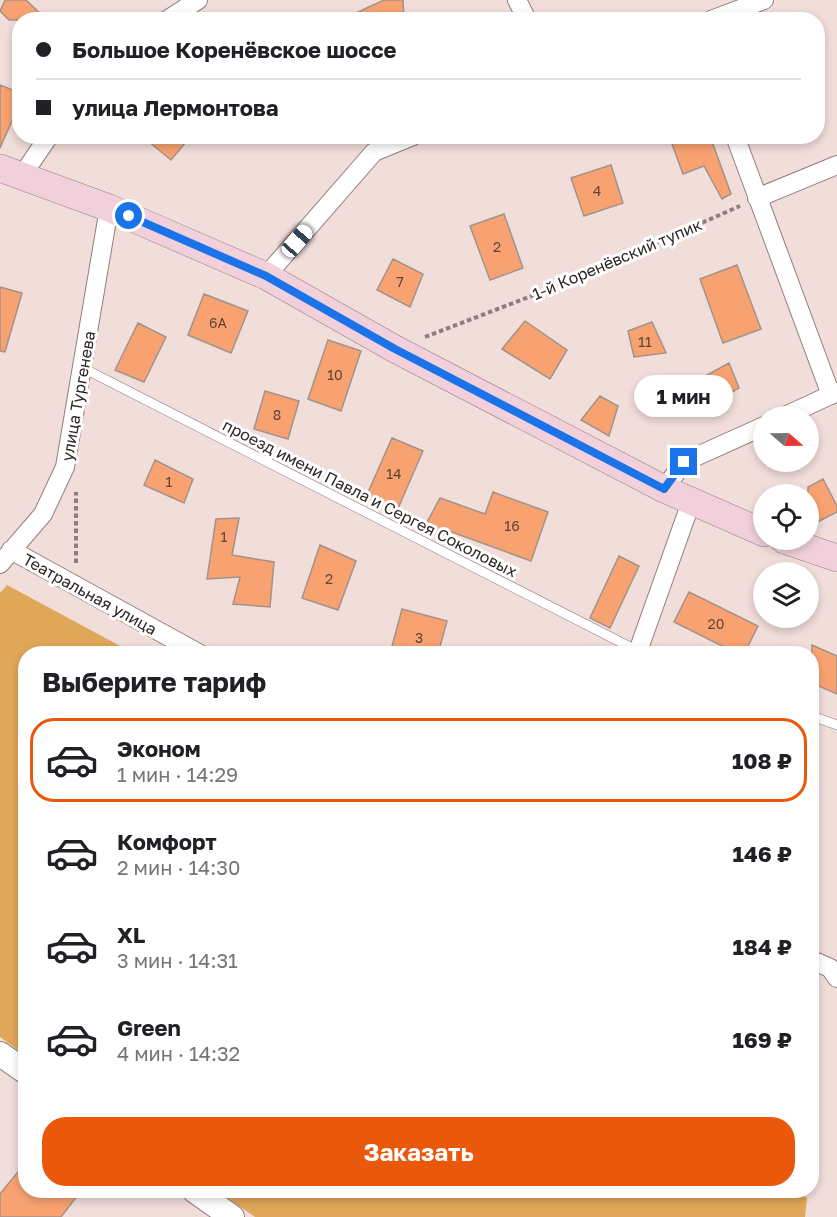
<!DOCTYPE html>
<html lang="ru">
<meta charset="utf-8">
<style>
:root{--surface:#fff;--page:#f2f2f2;--text:#202124;--muted:#757577;--line:#e0e0e0;--accent:#ea580c}
body{margin:0;font-family:"Golos Text",sans-serif;background:var(--page);color:var(--text);height:100vh;display:flex;flex-direction:column;font-size:22px;white-space:nowrap}
*{box-sizing:border-box;margin:0}
p{font-size:20px;color:var(--muted)}
.icon{flex:none;width:33px;height:33px;fill:none;stroke:currentColor;stroke-width:2;stroke-linecap:round;stroke-linejoin:round}
.map{position:relative;flex:1;overflow:hidden}
.sheet{position:absolute;left:18px;top:646px;width:801px;height:552px;display:flex;flex-direction:column;background:var(--surface);border-radius:24px;box-shadow:0 3px 9px #0003}
.sheet>*{flex:none}
.banner{position:absolute;left:12px;top:12px;width:813px;height:132px;border-radius:24px;box-shadow:0 3px 9px #0003;display:grid;align-content:center;height:132px;padding:0 24px;background:var(--surface)}
.needle{width:39px;rotate:110deg}
.fabs{position:absolute;left:753px;top:406px;display:grid;gap:12px}
.fabs a{display:grid;place-items:center;width:66px;height:66px;border-radius:50%;background:var(--surface);box-shadow:0 3px 9px #0003;font-size:30px}
.end{position:absolute;width:27px;height:27px;margin:-14px;border:8px solid #1a73e8;background:#fff;box-shadow:0 0 0 3px #fff}
.from{border-radius:50%}
.bubble{position:absolute;height:42px;border-radius:21px;background:var(--surface);box-shadow:0 3px 9px #0003;font-size:20px;font-weight:700;line-height:42px;text-align:center}
.car{position:absolute;width:18px;height:36px;margin:-18px -9px;border-radius:8px;box-shadow:0 0 4px 2px #0007;background:linear-gradient(#fff 24%,#345 0 40%,#fff 0 76%,#345 0 86%,#fff 0)}
.banner b{display:flex;align-items:center;gap:21px;height:57px;font-size:22px}
.banner b+b{border-top:2px solid var(--line)}
.banner i{width:15px;height:15px;background:var(--text)}
ul{padding:0;list-style:none}
li{display:flex;align-items:center;gap:18px;height:84px;margin:0 12px 9px;padding:0 12px;border:3px solid transparent;border-radius:24px}
li div{flex:1}
li b{display:block;font-size:22px}
li em{font-style:normal;font-weight:700}
li.selected{border-color:var(--accent)}
li>.icon{width:54px;height:54px;stroke-width:1.5}
h2{padding:0 24px;font-size:27px;line-height:72px}
.button{display:flex;gap:12px;margin-top:auto;padding:12px 24px}
.button a{flex:1;height:69px;border-radius:24px;background:var(--accent);color:#fff;font-size:24px;font-weight:700;line-height:69px;text-align:center}
.map>svg:first-child{display:block}
.green{fill:#e0a758}
.building{fill:#f9a271;stroke:#a2938a;stroke-width:1.5}
.lines{fill:none;stroke-linecap:round;stroke-linejoin:round}
.service-casing{stroke:#917f7d;stroke-width:10}
.minor-casing{stroke:#917f7d;stroke-width:20}
.tertiary-casing{stroke:#917f7d;stroke-width:26}
.secondary-casing{stroke:#917f7d;stroke-width:28}
.path{stroke:#8b7e7c;stroke-width:4;stroke-dasharray:4.5 3;stroke-linecap:butt}
.service{stroke:#fff;stroke-width:9}
.minor{stroke:#fff;stroke-width:18}
.tertiary{stroke:#fff;stroke-width:24}
.secondary{stroke:#f1d0db;stroke-width:27}
.route{stroke:#1a73e8;stroke-width:8}
.labels{text-anchor:middle;stroke-width:6;stroke-linejoin:round;paint-order:stroke}
.number-label{font-size:14px;fill:#604538}
.street-label{font-size:16px;fill:#2d2625;stroke:#fff}
</style>
<div class="map">
<svg width="837" height="1217" viewBox="0 0 837 1217">
<rect width="100%" height="100%" fill="#f1ddda"/>
<path class="green" d="M7,585l128,69h-109l-1,401 -25,-18v-444z
M218,1191h580l9,7 -2,19h-550z"/>
<path class="building" d="M5,0h21l21,20h-38l-9,-9z
M384,0h19l1,20h-63z
M0,85l20,8v10l-20,45z
M142,136h49l-20,24z
M669,136h41l21,58 -9,5 -18,-33 -21,8z
M611,165l12,38 -39,13 -13,-38z
M504,214l19,54 -33,12 -20,-54z
M393,259l30,15 -13,33 -33,-17z
M737,265l24,64 -38,14 -23,-64z
M0,287l22,6 -17,59 -5,-1z
M204,294l44,17 -17,42 -43,-18z
M525,321l42,29 -17,29 -48,-30z
M652,322l14,31 -32,4 -6,-26z
M138,323l28,14 -22,45 -29,-12z
M328,340l33,11 -20,60 -33,-12z
M729,363l10,25 -32,19 -13,-25z
M265,391l34,10 -11,38 -34,-10z
M600,396l18,10 -9,30 -28,-16z
M392,438l31,13 -27,62 -30,-16z
M155,460l38,19 -9,24 -40,-18z
M823,479l14,27v6l-29,15v-40z
M493,492l55,20 -17,49 -82,-30 -4,8 -21,-11 16,-30 45,16z
M239,518l-7,37 42,7 -4,45 -37,-3 7,-27 -33,2 9,-60z
M320,545l36,16 -18,49 -36,-12z
M619,556l20,10 -29,62 -20,-10z
M689,592l69,34 -14,28h-6l-64,-32z
M402,609l45,12 -9,33h-48z
M812,645l25,11v38l-25,-11z
M26,1162v29h55l-20,26h-61v-23z"/>
<g class="lines">
<defs>
<path id="service" d="M83,368l557,284
M812,716l25,9"/>
<path id="minor" d="M517,0l10,20
M167,20l31,-20
M711,20l53,-20
M735,136l96,259
M21,177l28,-41
M757,198l80,-33
M266,276l108,-124 39,-16
M783,417l54,-25
M664,489l20,-27 80,-36
M11,550l189,104
M0,564l43,-50 22,-47 44,-259
M637,654l54,-152
M812,960l18,8 7,10"/>
<path id="tertiary" d="M0,1054l26,18
M195,1191l37,26"/>
<path id="secondary" d="M0,168l109,40 157,68 129,73 269,140 100,44
M784,540l53,18"/>
</defs>
<use href="#service" class="service-casing"/>
<use href="#minor" class="minor-casing"/>
<use href="#tertiary" class="tertiary-casing"/>
<use href="#secondary" class="secondary-casing"/>
<path class="path" d="M425,337l135,-52 180,-79
M76,563v-71"/>
<use href="#service" class="service"/>
<use href="#minor" class="minor"/>
<use href="#tertiary" class="tertiary"/>
<use href="#secondary" class="secondary"/>
</g>
<g class="lines">
<path class="route" d="M129,216l137,60 129,73 269,140 20,-27"/>
</g>
<g class="labels">
<g class="number-label">
<text x="597" y="196">4</text>
<text x="497" y="252">2</text>
<text x="400" y="287">7</text>
<text x="218" y="328">6А</text>
<text x="645" y="347">11</text>
<text x="335" y="380">10</text>
<text x="277" y="420">8</text>
<text x="394" y="479">14</text>
<text x="169" y="487">1</text>
<text x="512" y="531">16</text>
<text x="224" y="542">1</text>
<text x="329" y="584">2</text>
<text x="716" y="629">20</text>
<text x="419" y="643">3</text>
</g>
<g class="street-label">
<text transform="translate(617 259) rotate(-23)" y="6">1-й Коренёвский тупик</text>
<text transform="translate(78 396) rotate(-80)" y="6">улица Тургенева</text>
<text transform="translate(370 498) rotate(27)" y="6">проезд имени Павла и Сергея Соколовых</text>
<text transform="translate(90 594) rotate(29)" y="6">Театральная улица</text>
</g>
</g>
</svg>
<div class="fabs">
<a><svg class="needle" viewBox="-14 -14 28 28"><path d="M0-13l5 13h-10z" fill="#e53935"/><path d="M0 13l5-13h-10z" fill="#757577"/></svg></a>
<a><svg class="icon" aria-label="locate" viewBox="0 0 24 24"><circle cx="12" cy="12" r="6"/><path d="M12 2v4M12 18v4M2 12h4M18 12h4"/></svg></a>
<a><svg class="icon" aria-label="layers" viewBox="0 0 24 24"><path d="M12 4l9 5-9 5-9-5zM3 14l9 5 9-5"/></svg></a>
</div>
<i class="end from" style="left:129px;top:216px"></i>
<i class="end" style="left:684px;top:462px"></i>
<div class="bubble" style="left:634px;top:375px;width:99px">1 мин</div>
<i class="car" style="left:297px;top:241px;rotate:41deg"></i>
<div class="banner">
<b><i class="from"></i>Большое Коренёвское шоссе</b>
<b><i></i>улица Лермонтова</b>
</div>
<section class="sheet">
<h2>Выберите тариф</h2>
<ul>
<li class="selected"><svg class="icon" aria-label="car" viewBox="0 0 24 24"><path d="M5 17H2v-5l4-1 3-4h7l3 4 3 1v5h-3M9 17h6M6 11h13"/><circle cx="7" cy="17" r="2"/><circle cx="17" cy="17" r="2"/></svg><div><b>Эконом</b><p>1 мин · 14:29</p></div><em>108 ₽</em></li>
<li><svg class="icon" aria-label="car" viewBox="0 0 24 24"><path d="M5 17H2v-5l4-1 3-4h7l3 4 3 1v5h-3M9 17h6M6 11h13"/><circle cx="7" cy="17" r="2"/><circle cx="17" cy="17" r="2"/></svg><div><b>Комфорт</b><p>2 мин · 14:30</p></div><em>146 ₽</em></li>
<li><svg class="icon" aria-label="car" viewBox="0 0 24 24"><path d="M5 17H2v-5l4-1 3-4h7l3 4 3 1v5h-3M9 17h6M6 11h13"/><circle cx="7" cy="17" r="2"/><circle cx="17" cy="17" r="2"/></svg><div><b>XL</b><p>3 мин · 14:31</p></div><em>184 ₽</em></li>
<li><svg class="icon" aria-label="car" viewBox="0 0 24 24"><path d="M5 17H2v-5l4-1 3-4h7l3 4 3 1v5h-3M9 17h6M6 11h13"/><circle cx="7" cy="17" r="2"/><circle cx="17" cy="17" r="2"/></svg><div><b>Green</b><p>4 мин · 14:32</p></div><em>169 ₽</em></li>
</ul>
<div class="button"><a>Заказать</a></div>
</section>
</div>
